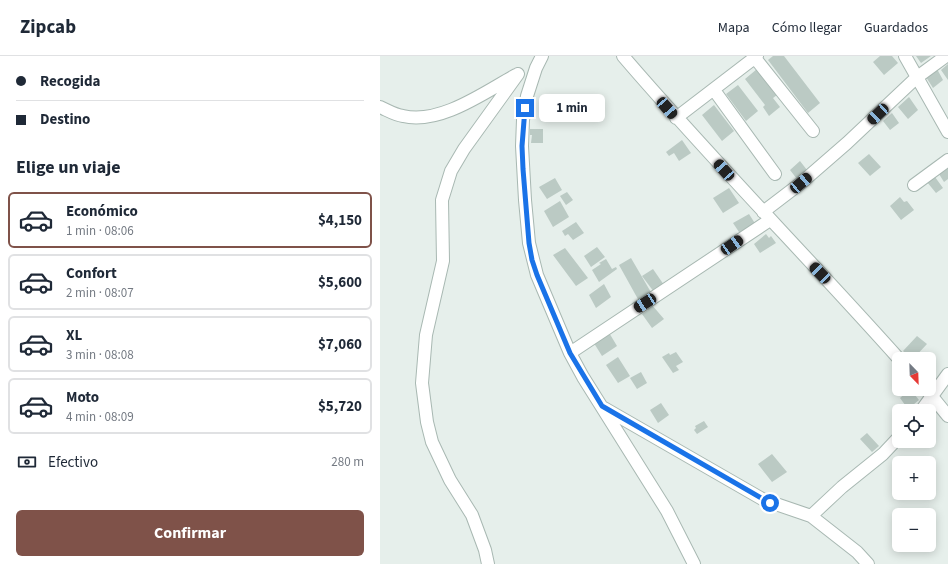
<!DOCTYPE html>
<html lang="es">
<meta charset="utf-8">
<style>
:root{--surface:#fff;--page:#f2f2f3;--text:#1f2937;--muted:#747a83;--line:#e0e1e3;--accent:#7f5249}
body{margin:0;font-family:"Source Sans 3",sans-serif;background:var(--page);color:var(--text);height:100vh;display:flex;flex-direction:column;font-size:15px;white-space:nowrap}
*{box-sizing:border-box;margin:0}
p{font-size:13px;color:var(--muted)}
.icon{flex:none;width:22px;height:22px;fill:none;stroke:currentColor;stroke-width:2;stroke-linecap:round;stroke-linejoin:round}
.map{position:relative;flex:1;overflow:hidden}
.side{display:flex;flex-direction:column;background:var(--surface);width:380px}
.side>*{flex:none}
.banner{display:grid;align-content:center;height:88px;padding:0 16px;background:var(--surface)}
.needle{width:26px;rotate:157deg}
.tools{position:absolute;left:512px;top:296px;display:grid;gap:8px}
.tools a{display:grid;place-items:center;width:44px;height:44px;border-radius:6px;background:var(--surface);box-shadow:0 2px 10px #0003;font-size:20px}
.end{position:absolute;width:18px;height:18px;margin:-9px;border:5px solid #1a73e8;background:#fff;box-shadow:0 0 0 2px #fff}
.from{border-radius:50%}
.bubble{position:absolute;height:28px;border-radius:6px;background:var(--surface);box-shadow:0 2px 10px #0003;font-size:13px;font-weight:700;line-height:28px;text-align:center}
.car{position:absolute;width:12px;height:24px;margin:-12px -6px;border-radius:5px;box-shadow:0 0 3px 1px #0007;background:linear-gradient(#222 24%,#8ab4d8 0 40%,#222 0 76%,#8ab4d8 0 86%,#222 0)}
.banner b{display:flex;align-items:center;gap:14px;height:38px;font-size:15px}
.banner b+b{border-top:1px solid var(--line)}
.banner i{width:10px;height:10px;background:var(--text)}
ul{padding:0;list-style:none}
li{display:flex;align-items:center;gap:12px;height:56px;margin:0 8px 6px;padding:0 8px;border:2px solid var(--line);border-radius:6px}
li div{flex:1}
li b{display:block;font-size:15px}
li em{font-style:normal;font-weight:700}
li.current{border-color:var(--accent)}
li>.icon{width:36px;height:36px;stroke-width:1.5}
h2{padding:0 16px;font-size:18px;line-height:48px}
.pay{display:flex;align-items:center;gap:10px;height:44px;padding:0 16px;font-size:15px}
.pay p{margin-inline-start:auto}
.action{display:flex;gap:8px;margin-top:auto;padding:8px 16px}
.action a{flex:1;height:46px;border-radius:6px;background:var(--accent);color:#fff;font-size:16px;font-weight:700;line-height:46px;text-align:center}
header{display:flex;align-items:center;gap:24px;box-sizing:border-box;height:56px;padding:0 20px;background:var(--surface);border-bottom:1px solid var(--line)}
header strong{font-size:19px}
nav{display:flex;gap:22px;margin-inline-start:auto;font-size:14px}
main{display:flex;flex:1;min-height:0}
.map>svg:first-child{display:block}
.building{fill:#bbcac4}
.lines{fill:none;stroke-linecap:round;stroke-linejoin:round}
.minor-casing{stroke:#a8b8b2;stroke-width:14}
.minor{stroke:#fff;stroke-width:12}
.route{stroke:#1a73e8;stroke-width:5}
</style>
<header>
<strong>Zipcab</strong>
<nav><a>Mapa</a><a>Cómo llegar</a><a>Guardados</a></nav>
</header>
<main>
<section class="side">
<div class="banner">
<b><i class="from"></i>Recogida</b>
<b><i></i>Destino</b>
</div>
<h2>Elige un viaje</h2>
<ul>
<li class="current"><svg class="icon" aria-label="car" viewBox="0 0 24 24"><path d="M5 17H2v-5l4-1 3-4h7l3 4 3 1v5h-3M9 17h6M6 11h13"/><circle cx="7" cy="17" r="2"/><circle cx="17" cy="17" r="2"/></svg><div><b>Económico</b><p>1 min · 08:06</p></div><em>$4,150</em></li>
<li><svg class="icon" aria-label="car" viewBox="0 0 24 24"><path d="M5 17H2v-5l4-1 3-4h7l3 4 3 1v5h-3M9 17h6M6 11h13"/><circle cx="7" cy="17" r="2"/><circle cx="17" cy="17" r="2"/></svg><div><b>Confort</b><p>2 min · 08:07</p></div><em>$5,600</em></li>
<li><svg class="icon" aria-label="car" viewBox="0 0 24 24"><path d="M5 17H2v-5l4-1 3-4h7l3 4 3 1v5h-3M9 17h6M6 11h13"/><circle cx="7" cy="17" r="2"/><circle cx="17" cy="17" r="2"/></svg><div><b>XL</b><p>3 min · 08:08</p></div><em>$7,060</em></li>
<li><svg class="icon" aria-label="car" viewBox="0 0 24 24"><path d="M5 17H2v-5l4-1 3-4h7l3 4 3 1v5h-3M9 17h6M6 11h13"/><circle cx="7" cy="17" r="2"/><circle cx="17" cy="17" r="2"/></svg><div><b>Moto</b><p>4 min · 08:09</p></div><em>$5,720</em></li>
</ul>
<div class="pay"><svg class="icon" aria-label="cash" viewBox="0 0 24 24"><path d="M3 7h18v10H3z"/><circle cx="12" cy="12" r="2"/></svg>Efectivo<p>280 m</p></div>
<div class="action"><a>Confirmar</a></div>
</section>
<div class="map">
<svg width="568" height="508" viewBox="0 0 568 508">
<rect width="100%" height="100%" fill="#e6efeb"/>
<path class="building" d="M393,0h11l36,47 -12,10 -40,-53z
M500,0h12l6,7 -14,12 -11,-13z
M536,0h15l-10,7z
M568,8v16l-7,-10z
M377,13l20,26 -4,3 7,9 -11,9 -6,-9 2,-2 -20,-26z
M557,13l6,11 -10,8 -7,-11z
M358,29l20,26 -12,10 -20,-27z
M529,41l9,13 -10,9 -10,-12z
M334,49l20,26 -12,10 -20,-26z
M512,57l7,10 -9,7 -7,-9z
M150,73h13v14h-12l1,-8h-2z
M302,84l9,13 -12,8 -5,-8 -5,3 -3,-4z
M489,98l12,13 -11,9 -12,-13z
M420,105l7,9 -10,9 -7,-9z
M568,109v14l-4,3 -5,-8z
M555,121l8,11 -7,5 -9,-11z
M175,122l7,12 -15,9 -8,-12z
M349,132l10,15 -16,10 -10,-15z
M187,136l6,8 -7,5 -6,-9z
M520,141l4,5 3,-1 7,9 -13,10 -11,-14z
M180,145l9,16 -16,10 -9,-16z
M369,158l7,11 -15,10 -8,-12z
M196,166l8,11 -11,7 -5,-6 -3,2 -3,-5z
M386,178l3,4 2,-2 5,7 -16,10 -6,-9z
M217,191l8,10 -14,10 -7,-11z
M185,192l23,30 -12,8 -23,-31z
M251,202l21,36 -13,7 -20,-36z
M226,203l6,10 4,-2 1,2 -18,13 -7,-12 9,-6 -2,-1z
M273,213l11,16 -10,7 -12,-16z
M224,228l7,13 -15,11 -7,-13z
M272,249l12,14 -12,9 -10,-14 6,-4 -1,-2z
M228,275l9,15 -15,10 -10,-16z
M537,280l10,8 -14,15h-2l-8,-8z
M296,296l7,10 -7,4 3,4 -6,3 -11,-16 7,-4 1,2z
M238,301l12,19 -12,7 -12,-18z
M261,316l6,11 -10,6 -7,-11z
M530,333l9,11 -11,9 -8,-11z
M281,347l8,12 -11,8 -8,-13z
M324,365l4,6 -11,7 -3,-4 2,-2 -1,-2z
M487,377l12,13 -7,6 -12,-13z
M392,398l15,18 -15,10 -14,-18z"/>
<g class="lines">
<defs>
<path id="minor" d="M162,0l-6,12 -9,28 -4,24 -1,26 3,54 4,43 8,32 33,78 13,24 84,134 27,53
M243,0c89,104 185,201 276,303
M525,0l43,76
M375,2l58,73
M334,34l61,84
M0,51c7,3 15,8 23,9 37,9 82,-24 113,-41
M296,62l81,-62
M534,129l34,-25
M383,156l38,-29 46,-40 69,-65 30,-22
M190,297l200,-133
M546,333l22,27
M224,352l160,92 47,16 46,36 11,12
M541,355l27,-37
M431,460l31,-29 41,-33 16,-17
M108,508l-3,-14 -13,-35 -22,-35 -18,-38 -5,-20 -5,-39 4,-48 17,-74 -1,-61 9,-29 13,-22 54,-75"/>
</defs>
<use href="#minor" class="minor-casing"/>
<use href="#minor" class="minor"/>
</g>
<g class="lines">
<path class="route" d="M145,52l-3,38 1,23 6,74 3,17 5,15 33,78 32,53 168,97"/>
</g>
</svg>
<div class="tools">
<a><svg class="needle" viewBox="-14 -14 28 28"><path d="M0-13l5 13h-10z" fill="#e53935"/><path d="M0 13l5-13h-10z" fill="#747a83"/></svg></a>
<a><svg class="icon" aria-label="locate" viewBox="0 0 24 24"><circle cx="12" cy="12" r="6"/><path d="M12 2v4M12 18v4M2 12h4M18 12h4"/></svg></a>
<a>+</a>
<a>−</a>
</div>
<i class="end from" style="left:390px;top:447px"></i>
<i class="end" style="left:145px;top:52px"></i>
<div class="bubble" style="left:159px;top:38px;width:66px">1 min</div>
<i class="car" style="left:287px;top:52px;rotate:139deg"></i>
<i class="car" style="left:498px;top:58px;rotate:227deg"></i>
<i class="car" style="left:344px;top:114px;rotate:318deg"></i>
<i class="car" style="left:421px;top:127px;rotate:50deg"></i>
<i class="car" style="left:352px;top:189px;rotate:56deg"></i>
<i class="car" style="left:440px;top:217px;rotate:316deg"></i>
<i class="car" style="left:265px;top:247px;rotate:237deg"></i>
</div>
</main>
